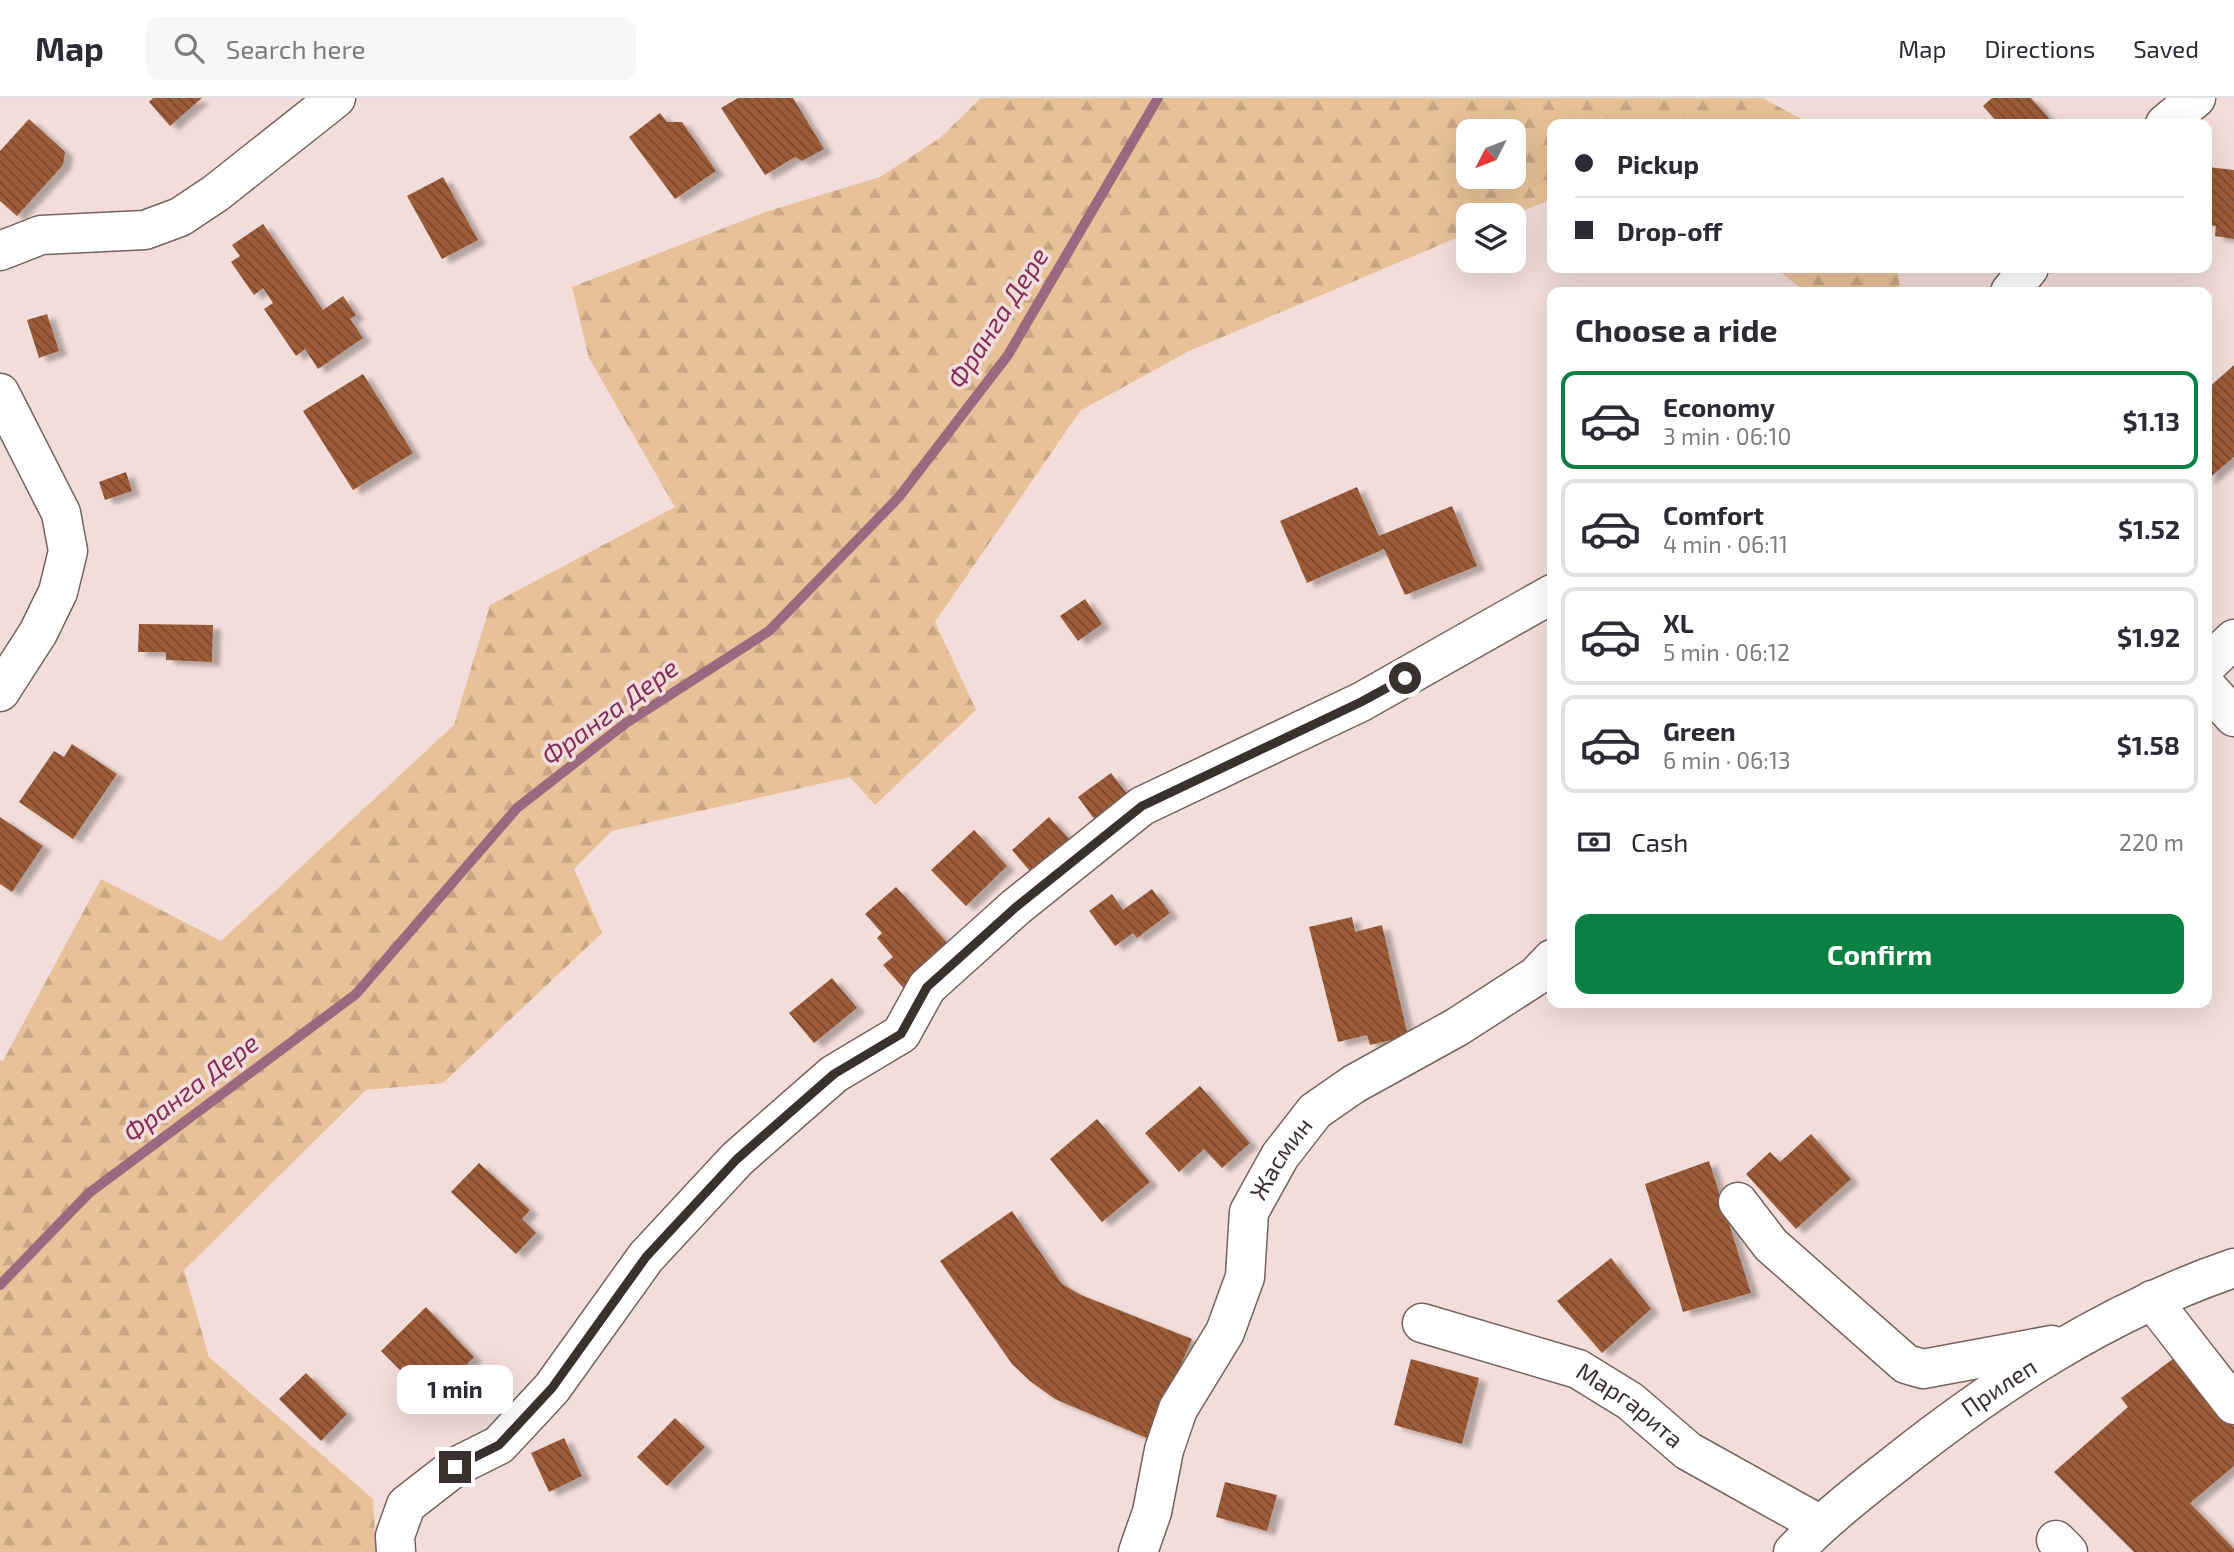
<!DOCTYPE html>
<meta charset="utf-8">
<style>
:root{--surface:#fff;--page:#f7f7f7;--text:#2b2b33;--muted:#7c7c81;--line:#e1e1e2;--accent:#0b8043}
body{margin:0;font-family:"Exo 2",sans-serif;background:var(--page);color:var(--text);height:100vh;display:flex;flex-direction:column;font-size:26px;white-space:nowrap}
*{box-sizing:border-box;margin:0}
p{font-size:23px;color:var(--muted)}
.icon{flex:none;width:38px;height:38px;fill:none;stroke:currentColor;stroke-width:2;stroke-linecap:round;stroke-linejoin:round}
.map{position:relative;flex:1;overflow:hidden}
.panel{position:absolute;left:1547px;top:189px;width:665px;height:721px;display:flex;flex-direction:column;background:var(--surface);border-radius:14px;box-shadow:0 7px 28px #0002}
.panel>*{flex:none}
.hud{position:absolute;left:1547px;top:21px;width:665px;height:154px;border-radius:14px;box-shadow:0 7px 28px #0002;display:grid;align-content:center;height:154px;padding:0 28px;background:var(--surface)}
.needle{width:46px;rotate:228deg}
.tools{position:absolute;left:1456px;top:21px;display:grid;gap:14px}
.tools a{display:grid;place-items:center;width:70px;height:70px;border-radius:14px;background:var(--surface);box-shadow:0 7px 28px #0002;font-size:35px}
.end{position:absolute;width:32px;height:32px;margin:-16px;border:9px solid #393130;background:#fff;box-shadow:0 0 0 4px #fff}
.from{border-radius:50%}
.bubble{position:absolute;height:49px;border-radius:14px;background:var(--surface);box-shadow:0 7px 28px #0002;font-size:23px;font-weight:700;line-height:49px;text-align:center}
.hud b{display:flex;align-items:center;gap:24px;height:66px;font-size:26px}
.hud b+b{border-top:2px solid var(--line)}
.hud i{width:18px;height:18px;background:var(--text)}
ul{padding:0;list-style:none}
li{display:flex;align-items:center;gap:21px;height:98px;margin:0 14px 10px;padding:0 14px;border:4px solid var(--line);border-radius:14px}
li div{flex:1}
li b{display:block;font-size:26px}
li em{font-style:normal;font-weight:700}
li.current{border-color:var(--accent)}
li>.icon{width:63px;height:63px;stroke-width:1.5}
h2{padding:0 28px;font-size:32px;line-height:84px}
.pay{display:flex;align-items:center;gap:18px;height:77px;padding:0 28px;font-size:26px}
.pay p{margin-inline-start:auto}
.primary-button{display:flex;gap:14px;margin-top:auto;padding:14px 28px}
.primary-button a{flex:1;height:80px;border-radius:14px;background:var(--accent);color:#fff;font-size:28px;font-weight:700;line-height:80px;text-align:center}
header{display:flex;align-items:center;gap:42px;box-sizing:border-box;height:98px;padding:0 35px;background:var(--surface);border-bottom:2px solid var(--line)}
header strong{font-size:33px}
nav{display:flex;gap:38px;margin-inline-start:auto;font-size:24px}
.search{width:490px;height:63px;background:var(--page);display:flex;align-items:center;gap:18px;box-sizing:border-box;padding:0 24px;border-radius:14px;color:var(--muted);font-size:26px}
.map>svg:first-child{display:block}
.forest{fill:url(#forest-firs);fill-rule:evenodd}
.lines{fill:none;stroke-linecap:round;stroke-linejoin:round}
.stream{stroke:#9c687f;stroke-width:10}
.building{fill:url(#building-back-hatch);filter:url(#shadow)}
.minor-casing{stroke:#756360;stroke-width:41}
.minor{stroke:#fff;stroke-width:38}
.route{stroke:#393130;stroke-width:9}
.labels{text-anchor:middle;stroke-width:7;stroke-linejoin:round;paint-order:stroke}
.street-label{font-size:24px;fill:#393130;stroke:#f2ddda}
.water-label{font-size:26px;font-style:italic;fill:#842e5c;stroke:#f2ddda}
</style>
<header>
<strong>Map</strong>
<div class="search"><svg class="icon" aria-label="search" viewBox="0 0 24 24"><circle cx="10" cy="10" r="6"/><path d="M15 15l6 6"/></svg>Search here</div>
<nav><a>Map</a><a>Directions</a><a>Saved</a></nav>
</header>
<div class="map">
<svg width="2234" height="1454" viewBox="0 0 2234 1454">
<defs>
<pattern id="forest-firs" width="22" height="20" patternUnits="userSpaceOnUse" patternTransform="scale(1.75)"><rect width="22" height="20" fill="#e8c198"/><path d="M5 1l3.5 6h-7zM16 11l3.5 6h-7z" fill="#c8a683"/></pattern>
<pattern id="building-back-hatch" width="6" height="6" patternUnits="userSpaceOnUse" patternTransform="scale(1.75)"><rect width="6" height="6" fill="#9d5c39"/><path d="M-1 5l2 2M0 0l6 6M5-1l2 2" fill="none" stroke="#7a492e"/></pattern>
<filter id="shadow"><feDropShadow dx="8" dy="4.5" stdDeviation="2" flood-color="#0004"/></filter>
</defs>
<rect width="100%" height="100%" fill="#f2ddda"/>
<path class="forest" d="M981,0h782l47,26h-258v75l-40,16h-44v18l-281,119 -107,59 -145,211 41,88 -101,95 -25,-28 -238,54 -38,38 28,64 -159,150 -77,7 -182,180 25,87 164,142 3,53h-376v-492l3,1 98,-182 120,62 233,-216 36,-120 185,-98 -86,-149 -17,-71 193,-75 115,-35 60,-39zM1468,33h46v46h-46z
M1776,170h121l3,20 -95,4z"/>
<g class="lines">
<path class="stream" d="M0,1187l89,-92 267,-199 161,-186 109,-85 143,-92 130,-134 109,-142 150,-257"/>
</g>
<path class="building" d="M153,0h49l-32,28 -21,-24z
M738,0h55l31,51 -22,12 -7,-4 -30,18 -44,-67z
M1992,0h39l23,26h-55l-16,-18z
M660,15l7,9h15l34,49 -41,28 -46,-62z
M29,21l36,33 -2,13 -46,51 -17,-15v-50z
M2208,69l26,3v69l-19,-3 1,-10 -9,-1z
M443,79l35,63 -36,19 -35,-63z
M263,126l60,86 20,-14 13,19 -6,4 13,19 -45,31 -13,-20 -9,7 -32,-47 9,-6 -10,-15 -9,7 -23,-33 9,-6 -8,-11z
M47,216l12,37 -20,7 -12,-38z
M2234,267v92l-27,23v-91z
M363,276l50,79 -60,37 -50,-79z
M126,374l6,19 -27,9 -6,-18z
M1357,389l22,49 73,-30 25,60 -72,29 -21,-46 -77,34 -27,-62z
M1085,501l17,25 -24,17 -18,-25z
M139,526l74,1 -1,37 -46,-2v-8h-28z
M72,646l45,30 -44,65 -54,-37 35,-51 10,6z
M1111,675l17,22 -33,25 -17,-23z
M0,719l43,29 -31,46 -12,-8z
M1049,719l24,26 -38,34 -23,-27z
M974,732l33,36 -41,40 -35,-36z
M896,789l57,62 -47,42 -23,-26 10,-8 -16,-19 5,-5 -17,-19z
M1152,791l18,24 -33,25 -4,-5 -18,13 -26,-35 23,-17 11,16z
M1352,819l3,15 27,-7 26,111 -38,9 -3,-10 -29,7 -29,-115z
M832,880l25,30 -43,35 -25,-30z
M1200,988l50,57 -28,25 -18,-19 -25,23 -34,-39z
M1097,1021l53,63 -48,40 -52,-63z
M1811,1036l40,45 -55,50 -50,-55 24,-22 10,10z
M1709,1063l42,132 -68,19 -38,-128z
M479,1065l51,47 -8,9 14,14 -20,21 -65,-62z
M1012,1113l50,73 19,11 111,44 -43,100 -94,-40 -25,-18 -18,-17 -72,-103z
M1611,1160l40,51 -49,44 -45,-52z
M426,1209l48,50 -32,32 -22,-21 -11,11 -28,-28z
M2178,1257l56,72v39l-44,37 44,46v3h-100l-80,-80 74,-65 -7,-9z
M1411,1261l68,19 -17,66 -68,-19z
M306,1275l41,41 -26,27 -42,-42z
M675,1320l30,29 -38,39 -30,-29z
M564,1340l18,38 -33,16 -18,-39z
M1225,1384l52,13 -10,36 -51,-14z"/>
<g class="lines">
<defs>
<g id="minor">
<path d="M2165,26l31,-26"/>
<path d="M0,153l41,-16 104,-5 35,-13 36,-24 120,-95"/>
<path d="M2010,194l19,-24"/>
<path d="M0,295l61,120 7,38 -10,41 -20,41 -38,59"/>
<path d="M2207,567l27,-26"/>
<path d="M2207,589l27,30"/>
<path d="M1738,1104l33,43 135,119 17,5 129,-24"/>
<path d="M2152,1202l82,105"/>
<path id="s1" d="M1422,1225l156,46 52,32 58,50 131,73"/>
<path d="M2056,1442l12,12"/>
<path d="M396,1454l-1,-16 11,-31 49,-38 44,-22 53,-57 94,-131 91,-98 97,-85 67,-40 26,-47 89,-80 126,-101 219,-104 191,-108"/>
<path id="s2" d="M1138,1454l14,-40 12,-62 14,-41 47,-77 20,-55 4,-65 31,-56 35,-45 39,-27 103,-57 79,-51 16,-17"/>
<path id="s3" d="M1793,1454c31,-32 65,-59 101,-87 103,-82 214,-154 340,-197"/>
</g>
</defs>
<use href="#minor" class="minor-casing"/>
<use href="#minor" class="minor"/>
</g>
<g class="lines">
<path class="route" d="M455,1369l44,-22 53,-57 94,-131 91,-98 97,-85 67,-40 26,-47 89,-80 126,-101 219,-104 44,-24"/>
</g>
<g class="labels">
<g class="street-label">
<text dy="8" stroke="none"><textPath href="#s2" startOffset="425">Жасмин</textPath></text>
<text dy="8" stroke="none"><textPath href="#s3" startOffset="264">Прилеп</textPath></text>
<text dy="8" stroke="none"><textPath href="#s1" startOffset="226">Маргарита</textPath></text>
</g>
<g class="water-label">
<text transform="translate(998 220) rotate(-57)" y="9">Франга Дере</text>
<text transform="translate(610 614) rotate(-36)" y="9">Франга Дере</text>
<text transform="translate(191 990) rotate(-37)" y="9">Франга Дере</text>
</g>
</g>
</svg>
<div class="tools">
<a><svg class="needle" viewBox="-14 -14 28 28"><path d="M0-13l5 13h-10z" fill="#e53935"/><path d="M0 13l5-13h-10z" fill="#7c7c81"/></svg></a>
<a><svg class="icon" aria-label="layers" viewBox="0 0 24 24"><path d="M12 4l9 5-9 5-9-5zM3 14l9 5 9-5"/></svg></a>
</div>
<i class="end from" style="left:1405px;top:580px"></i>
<i class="end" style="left:455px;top:1369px"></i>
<div class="bubble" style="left:397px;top:1267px;width:116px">1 min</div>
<div class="hud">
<b><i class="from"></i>Pickup</b>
<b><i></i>Drop-off</b>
</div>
<section class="panel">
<h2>Choose a ride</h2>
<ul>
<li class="current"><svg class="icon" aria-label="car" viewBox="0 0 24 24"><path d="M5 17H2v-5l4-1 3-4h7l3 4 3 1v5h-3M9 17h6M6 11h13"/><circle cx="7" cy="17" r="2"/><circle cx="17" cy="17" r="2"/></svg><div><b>Economy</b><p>3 min · 06:10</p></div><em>$1.13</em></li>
<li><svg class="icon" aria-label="car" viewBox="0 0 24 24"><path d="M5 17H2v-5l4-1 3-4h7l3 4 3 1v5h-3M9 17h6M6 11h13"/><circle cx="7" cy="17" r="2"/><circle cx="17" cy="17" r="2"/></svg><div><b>Comfort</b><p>4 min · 06:11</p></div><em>$1.52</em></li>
<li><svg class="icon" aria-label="car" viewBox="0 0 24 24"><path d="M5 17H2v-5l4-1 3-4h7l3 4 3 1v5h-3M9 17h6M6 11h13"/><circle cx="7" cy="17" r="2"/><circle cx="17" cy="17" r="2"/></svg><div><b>XL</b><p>5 min · 06:12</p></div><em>$1.92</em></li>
<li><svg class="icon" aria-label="car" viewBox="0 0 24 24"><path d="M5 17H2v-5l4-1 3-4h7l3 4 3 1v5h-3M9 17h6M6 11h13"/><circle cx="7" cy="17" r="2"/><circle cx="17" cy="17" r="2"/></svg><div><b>Green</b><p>6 min · 06:13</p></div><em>$1.58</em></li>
</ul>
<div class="pay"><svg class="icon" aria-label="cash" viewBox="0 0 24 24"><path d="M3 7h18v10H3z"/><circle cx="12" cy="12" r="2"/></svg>Cash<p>220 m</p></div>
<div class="primary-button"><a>Confirm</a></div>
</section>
</div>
